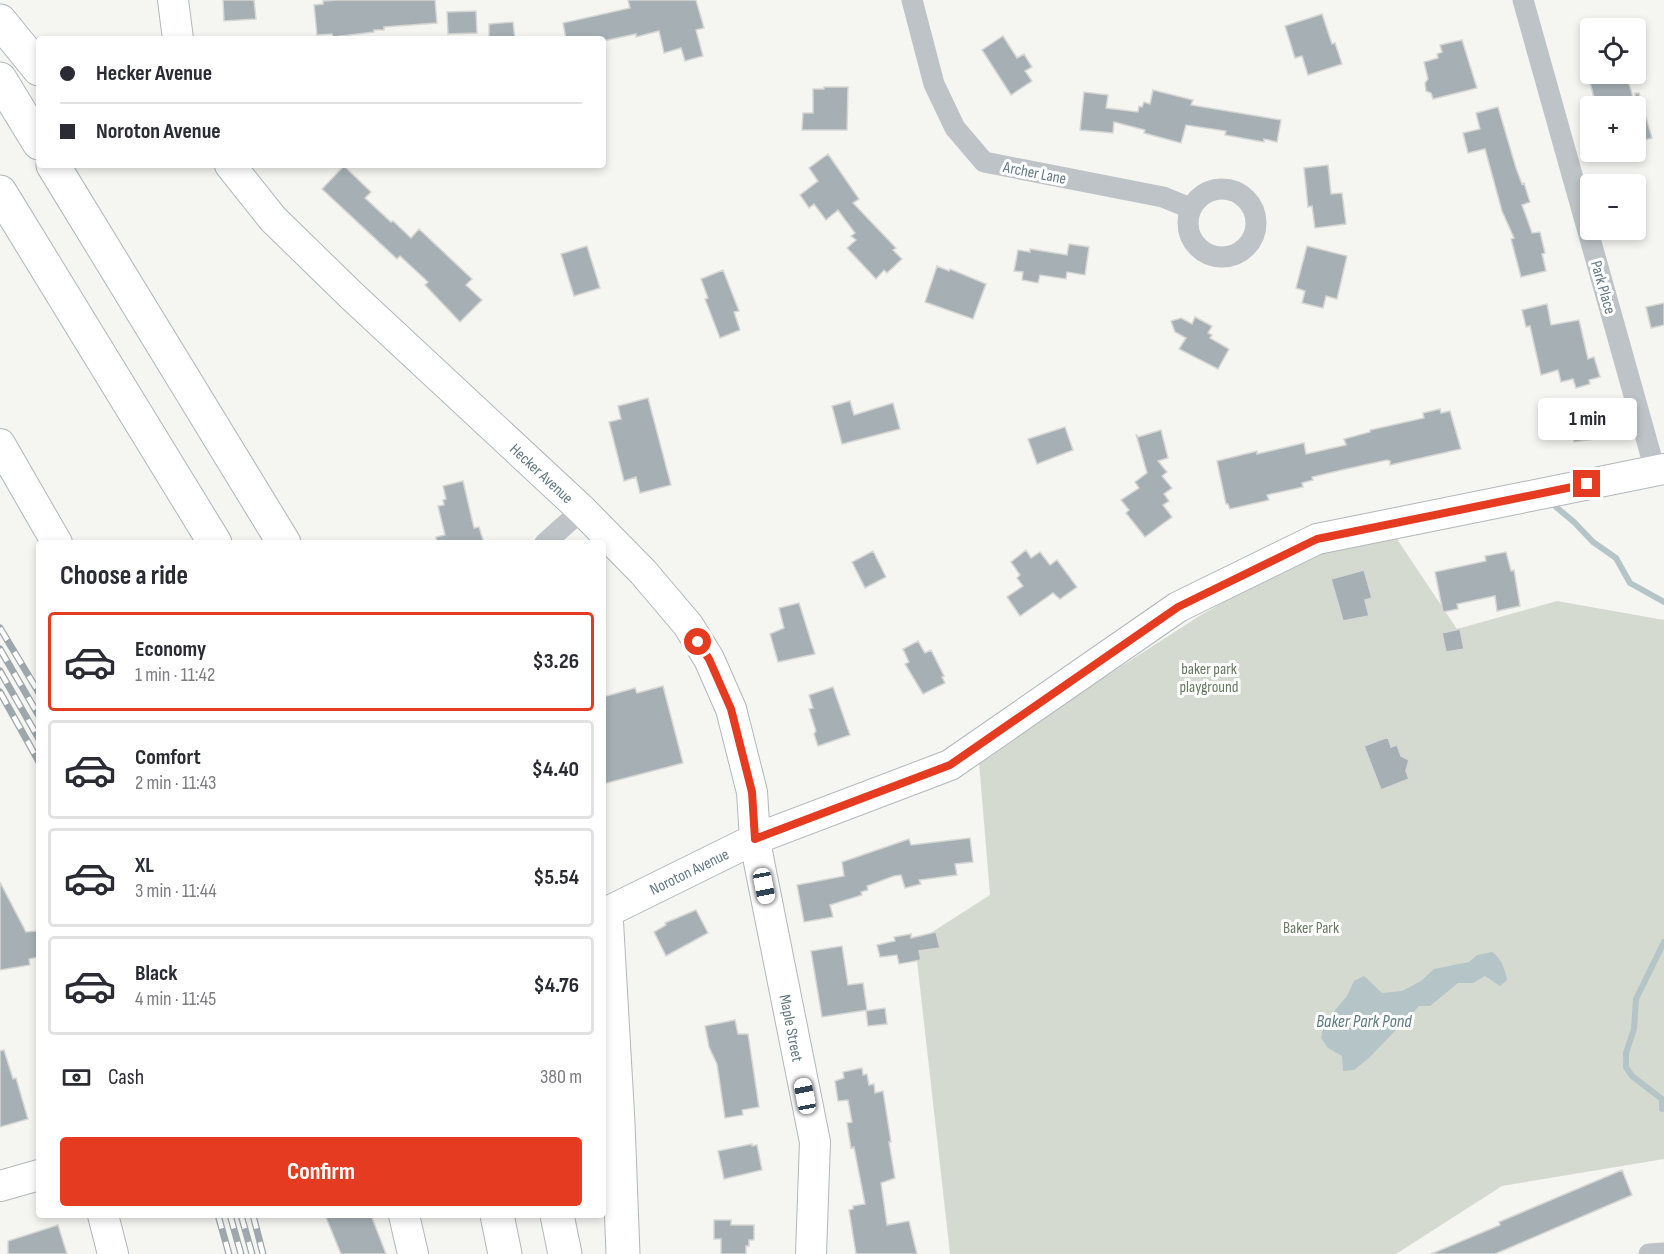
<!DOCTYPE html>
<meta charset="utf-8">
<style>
:root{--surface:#fff;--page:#f7f7f7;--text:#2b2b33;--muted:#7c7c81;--line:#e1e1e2;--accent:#e53b21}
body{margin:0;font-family:"Sofia Sans Condensed",sans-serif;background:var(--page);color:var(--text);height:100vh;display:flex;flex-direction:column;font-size:22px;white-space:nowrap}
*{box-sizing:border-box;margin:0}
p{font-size:20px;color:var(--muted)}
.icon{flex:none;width:33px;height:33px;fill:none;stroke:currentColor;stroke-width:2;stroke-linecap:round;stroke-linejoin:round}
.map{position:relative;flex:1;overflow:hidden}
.panel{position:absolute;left:36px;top:540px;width:570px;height:678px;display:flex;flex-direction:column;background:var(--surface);border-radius:6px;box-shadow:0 3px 9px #0003}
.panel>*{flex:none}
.guide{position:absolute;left:36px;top:36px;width:570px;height:132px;border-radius:6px;box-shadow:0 3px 9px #0003;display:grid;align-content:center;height:132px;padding:0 24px;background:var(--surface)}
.buttons{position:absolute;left:1580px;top:18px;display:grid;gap:12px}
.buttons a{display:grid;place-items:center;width:66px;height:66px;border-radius:6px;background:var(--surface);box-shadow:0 3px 9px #0003;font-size:30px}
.end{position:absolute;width:27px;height:27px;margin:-14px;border:8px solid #e53b21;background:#fff;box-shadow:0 0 0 3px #fff}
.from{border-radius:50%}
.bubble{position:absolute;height:42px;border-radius:6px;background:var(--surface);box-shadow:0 3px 9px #0003;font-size:20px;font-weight:700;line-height:42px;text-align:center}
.car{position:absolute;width:18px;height:36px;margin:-18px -9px;border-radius:8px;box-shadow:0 0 4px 2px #0007;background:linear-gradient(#fff 24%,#345 0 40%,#fff 0 76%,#345 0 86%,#fff 0)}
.guide b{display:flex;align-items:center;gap:21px;height:57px;font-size:22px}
.guide b+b{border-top:2px solid var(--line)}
.guide i{width:15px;height:15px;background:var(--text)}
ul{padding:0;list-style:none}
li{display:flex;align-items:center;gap:18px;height:99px;margin:0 12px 9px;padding:0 12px;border:3px solid var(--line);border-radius:6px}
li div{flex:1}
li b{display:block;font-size:22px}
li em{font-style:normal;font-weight:700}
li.selected{border-color:var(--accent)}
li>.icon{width:54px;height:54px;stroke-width:1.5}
h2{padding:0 24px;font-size:27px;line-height:72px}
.pay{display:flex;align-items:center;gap:15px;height:66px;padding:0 24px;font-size:22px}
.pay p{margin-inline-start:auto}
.action{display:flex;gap:12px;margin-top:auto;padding:12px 24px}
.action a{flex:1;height:69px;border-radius:6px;background:var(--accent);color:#fff;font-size:24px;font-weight:700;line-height:69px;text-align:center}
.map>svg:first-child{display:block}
.green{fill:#d5dad0}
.water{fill:#b5c4c7}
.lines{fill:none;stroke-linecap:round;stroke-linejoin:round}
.stream{stroke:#b5c4c7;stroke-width:6}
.building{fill:#a6b0b4;stroke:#d6d6d4;stroke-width:1.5}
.secondary-casing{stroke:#b0b7ba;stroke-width:32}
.highway-casing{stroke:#b3b7ba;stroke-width:35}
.street{stroke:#bdc3c6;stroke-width:21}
.secondary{stroke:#fff;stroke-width:30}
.highway{stroke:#fff;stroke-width:33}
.rail-casing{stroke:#9ea7ab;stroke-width:7}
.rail{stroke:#fff;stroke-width:4.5;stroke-dasharray:14;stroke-linecap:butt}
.route{stroke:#e53b21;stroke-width:8}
.labels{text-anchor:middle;stroke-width:6;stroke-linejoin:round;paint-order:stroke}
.street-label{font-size:16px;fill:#637883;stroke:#fff}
.park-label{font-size:16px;fill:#697a62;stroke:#fff}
.water-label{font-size:18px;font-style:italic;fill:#5f7b80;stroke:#fff}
</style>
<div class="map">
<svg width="1664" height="1254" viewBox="0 0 1664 1254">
<rect width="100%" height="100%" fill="#f5f5f1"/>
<path class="green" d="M1391,530l66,99 100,-28 107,19v539l-162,27 -106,68h-446l-35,-311 75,-48 -11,-133 54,-39 168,-108 96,-54z"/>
<path class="water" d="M1492,952c10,7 13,17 15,28l-7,6 -15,-10 -12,7h-15l-28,23h-11l-50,52 -15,12 -11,1 -1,-15 -14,-8 -7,-10 3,-15 23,-27 7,-15 10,-5 18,17 20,-2 19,-10 13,-12 35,-7 8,-7z"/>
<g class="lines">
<path class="stream" d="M1556,507l18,15 19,20 23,16 14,25 34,19
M1662,1109v-10l-30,-23 -6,-9v-14l8,-24 2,-30 28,-57"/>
</g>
<path class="building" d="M223,0h31l2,19 -32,2z
M337,0h98l2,23 -53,4v3h-10v2l-41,5 -1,-3 -15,1 -3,-30 9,-1v-3z
M628,0h68l8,28 -8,2 7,26 -18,5 -4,-13 -17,5 -5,-22 -23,6v-3l-33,7v-2h-37l-3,-16 67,-15z
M476,11l1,22 -29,1 -1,-22z
M1322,14l10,30 3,-1 7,21 -34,11 -6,-19 -7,2 -10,-32z
M513,22l2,17h-26v-15z
M1003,36l14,22 7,-4 8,13 -7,4 7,10 -21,14 -29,-45z
M1462,40l15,48 -44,11 -2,-6 -5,-2 -1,-8 3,-4 -4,-17 14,-4 -1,-4 5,-2 -2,-7z
M1623,74h3l7,23 -37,9 -6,-24z
M824,87h24l-1,43h-45l1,-17h10v-24h11z
M1153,90l40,10 -2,5 90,15 -4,22 -13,-3v3l-39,-7 1,-4 -40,-6 -5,18 -37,-10 1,-3 -31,-8 -1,11 -33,-3 4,-38 24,3 -2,13 32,4 1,-6 3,1 2,-5 6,2z
M1635,93h4l13,45 -17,5z
M1498,107l18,61 6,16 2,-1 6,19 -8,3 10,28 8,-1 5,21 -3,1 4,17 -25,6 -10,-38 3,-1 -12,-27 -17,-62 -17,4 -5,-20 17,-4 -4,-16z
M828,154l31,45 -6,4 43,45 -3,2 9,9 -15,14 -3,-3 -8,9 -29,-31 9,-8 -5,-4 4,-3 -17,-23 -12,10 -12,-16 -5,4 -9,-13 18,-14 -9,-13z
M1328,165l3,29 11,-1 4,31 -31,4 -3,-22 -4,1 -4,-39z
M344,166l27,26 -6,6 26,24 2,-1 18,17 8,-9 53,50 -6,6 16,15 -22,22 -35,-37 3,-3 -28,-26 -3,3 -75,-70z
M1069,244l20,3 -4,28 -18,-3 -1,7 -26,-4 -2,8 -16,-3 1,-8 -9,-1 4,-21 12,2v-3l37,6z
M587,246l13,42 -26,8 -13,-42z
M1307,246l40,10 -10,43 -11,-3 -3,12 -21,-5 3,-12 -9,-3z
M937,266l12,5 1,-2 36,15 -13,35 -48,-17z
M723,270l16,41 -5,1 6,18 -20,8 -15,-39 3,-1 -7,-19z
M1664,303v22l-13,3 -5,-21z
M1547,304l4,21 28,-5 9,39 6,-2 6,20 -11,3 1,4 -14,4 -3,-9 -12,3 -3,-12 -17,5 -11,-49 -4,1 -4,-17z
M1195,317l17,9 -4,7 4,2 -2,3 19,11 -11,20 -39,-20 7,-11 -11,-6 -4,-11 10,-3 11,6z
M648,398l23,87 -31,8 -4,-16 -12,4 -15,-59 12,-3 -3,-13z
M850,401l4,14 39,-12 7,26 -58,15 -10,-38z
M1440,409l1,4 9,-2 11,38 -71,16v-4l-3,-1 -41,9 -34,8 1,3 -11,3 1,4 -36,8 2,5 -4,1 -35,8 -2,-5h-2l-9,-43 40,-10v3l47,-11 2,11 40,-9 -2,-6 26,-7v-2l54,-12 -1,-5z
M1607,412h5l4,24 -42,6 -5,-23z
M1065,427l8,23 -36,14 -9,-25z
M1161,430l7,28 -10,3 9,11 -5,4 10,12 -8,6 5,7 -6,4 9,12 -27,20 -19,-24 3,-3 -8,-10 18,-12 -4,-6 12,-9 -11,-39 2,3z
M463,481l11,47 5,-1 5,16h-47l-1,-6 9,-2 -7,-29 6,-1 -1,-5 3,-1 -3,-13z
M1026,550l5,8 9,-6 10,13 7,-5 20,27 -17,12 -7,-6 -33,23 -13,-19 16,-11 -6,-8 3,-3 -9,-13z
M873,551l13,26 -21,11 -13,-26z
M1506,552l5,19 3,-1 6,36 -23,5 -2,-15 -38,8 1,5 -15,3 -8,-40 51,-11 -1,-5z
M1364,570l8,28 -7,2 4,16 -26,5 -12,-42z
M799,603l16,51 -37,8 -8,-28 14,-6 -5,-20z
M1460,629l4,20 -18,3 -4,-19z
M918,641l7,12 6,-3 13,26 -2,1 3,6 -22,11 -18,-30 4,-2 -6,-13z
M663,686l20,77 -80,21v-87l32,-9 2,5z
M833,687l17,48 -32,11 -4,-12 2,-3 -7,-22 4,-1 -4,-13z
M1388,737l3,10 6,-2 4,11 8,4 -3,11 3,8 -28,11 -17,-44z
M970,838l3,24 -18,2 2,11 -38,5 2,4 -16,4 -4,-13 -7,1 -27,10 1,4 -7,2 1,3 -32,10 3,12 -29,5 -7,-37 47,-9 -2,-14 67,-23 2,6z
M0,882l26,50 11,-1 2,26 -10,2 1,6 -30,5z
M696,910l12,23 -42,23 -12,-24 12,-7 -1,-2z
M936,932l4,16 -21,3 2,9 -22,4 -2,-9 -17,2 -3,-12 18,-4 -1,-4 17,-3v4z
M842,946l6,39 15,-2 4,27 -45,7 -11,-66z
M885,1008l2,16 -19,2 -2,-15z
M735,1020l3,14h10l11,73 -17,3 1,5 -18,3 -8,-54 -8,-17 -4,-21z
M4,1050l9,29 3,-1 12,41 -28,8v-76z
M862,1068l1,7 4,-1 2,11 5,-1 1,9 8,-2 8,51h-2l6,36 -14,5 6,42 22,-4 8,33h-61l-7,-44 4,-1v-3l12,-2 -11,-57 -3,1 -4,-25 5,-1 -4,-22 -10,1 -3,-20 9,-3 -1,-6z
M752,1144v2l5,-1 5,25 -38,9 -6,-28z
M1622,1170l10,25 -137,59h-64l69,-29 -1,-3z
M325,1215h46l15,39h-45z
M714,1220h17v5h23v15h-5v6h-3v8h-25v-15h-7z
M58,1225l9,29h-59v-13z"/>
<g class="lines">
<defs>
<path id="secondary" d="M173,0l5,39
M230,165l43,54 79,77 230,214 61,62 45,53 21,34 22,50 21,83 3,47 4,23 56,280 -4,112
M0,444l57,99
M603,914l152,-75 195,-74 228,-158 139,-68 347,-70
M0,1186l39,-11
M103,1215l10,39
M404,1215l9,39"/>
<path id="highway" d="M0,21l39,48
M0,79l39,64
M53,165l231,378
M0,192l215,351
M606,913l12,210 5,131
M497,1215l8,39
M557,1215l8,39"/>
</defs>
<use href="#secondary" class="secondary-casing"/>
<use href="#highway" class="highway-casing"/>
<path class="street" d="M912,0l22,84 21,44 29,34 179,35 27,11
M1523,0l132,470
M1188 223a34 34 0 1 1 68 0a34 34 0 1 1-68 0Z
M545,543l37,-33
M1649,1254l15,-1"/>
<use href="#secondary" class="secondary"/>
<use href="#highway" class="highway"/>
<defs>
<path id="rail" d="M0,628l39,65
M0,649l39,67
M0,671l39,68
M0,692l39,70
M218,1215l11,39
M230,1215l11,39
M241,1215l11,39
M253,1215l10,39"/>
</defs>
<use href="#rail" class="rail-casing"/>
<use href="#rail" class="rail"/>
</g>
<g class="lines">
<path class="route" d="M698,642l11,17 22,50 21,83 3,47 195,-74 228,-158 139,-68 270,-55"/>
</g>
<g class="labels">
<g class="street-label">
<text transform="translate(1035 172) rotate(11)" y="6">Archer Lane</text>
<text transform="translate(1604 287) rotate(74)" y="6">Park Place</text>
<text transform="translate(542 473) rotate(43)" y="6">Hecker Avenue</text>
<text transform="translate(689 871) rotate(-26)" y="6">Noroton Avenue</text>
<text transform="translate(792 1028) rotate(79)" y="6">Maple Street</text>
</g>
<g class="park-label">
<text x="1209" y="674">baker park<tspan x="1209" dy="18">playground</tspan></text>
<text x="1311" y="933">Baker Park</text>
</g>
<g class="water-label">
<text x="1364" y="1027">Baker Park Pond</text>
</g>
</g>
</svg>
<div class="buttons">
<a><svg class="icon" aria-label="locate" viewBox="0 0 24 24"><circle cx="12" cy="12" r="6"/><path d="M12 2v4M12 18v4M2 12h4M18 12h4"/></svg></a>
<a>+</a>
<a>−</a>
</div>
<i class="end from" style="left:698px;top:642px"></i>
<i class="end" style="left:1587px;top:484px"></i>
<div class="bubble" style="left:1538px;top:398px;width:99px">1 min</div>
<i class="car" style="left:764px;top:886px;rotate:169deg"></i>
<i class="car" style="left:805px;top:1096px;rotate:349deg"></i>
<div class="guide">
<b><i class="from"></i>Hecker Avenue</b>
<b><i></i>Noroton Avenue</b>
</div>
<section class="panel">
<h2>Choose a ride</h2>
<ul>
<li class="selected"><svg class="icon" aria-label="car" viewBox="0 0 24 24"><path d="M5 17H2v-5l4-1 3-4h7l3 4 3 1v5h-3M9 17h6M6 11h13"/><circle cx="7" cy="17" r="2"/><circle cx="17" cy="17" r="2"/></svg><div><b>Economy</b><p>1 min · 11:42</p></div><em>$3.26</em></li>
<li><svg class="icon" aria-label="car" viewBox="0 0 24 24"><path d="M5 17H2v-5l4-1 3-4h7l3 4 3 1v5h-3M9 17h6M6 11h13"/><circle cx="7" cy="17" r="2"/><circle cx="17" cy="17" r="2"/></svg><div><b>Comfort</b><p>2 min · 11:43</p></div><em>$4.40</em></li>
<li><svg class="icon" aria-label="car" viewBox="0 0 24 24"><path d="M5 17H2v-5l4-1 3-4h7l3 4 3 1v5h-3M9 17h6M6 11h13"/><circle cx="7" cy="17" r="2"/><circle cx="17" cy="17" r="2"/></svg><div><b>XL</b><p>3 min · 11:44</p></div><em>$5.54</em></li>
<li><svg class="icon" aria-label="car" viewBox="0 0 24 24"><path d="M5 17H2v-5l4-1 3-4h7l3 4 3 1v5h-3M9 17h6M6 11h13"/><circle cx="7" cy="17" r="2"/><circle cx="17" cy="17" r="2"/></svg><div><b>Black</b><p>4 min · 11:45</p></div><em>$4.76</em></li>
</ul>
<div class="pay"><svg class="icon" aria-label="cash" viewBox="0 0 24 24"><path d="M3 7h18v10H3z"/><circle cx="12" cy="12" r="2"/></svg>Cash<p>380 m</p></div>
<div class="action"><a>Confirm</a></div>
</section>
</div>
